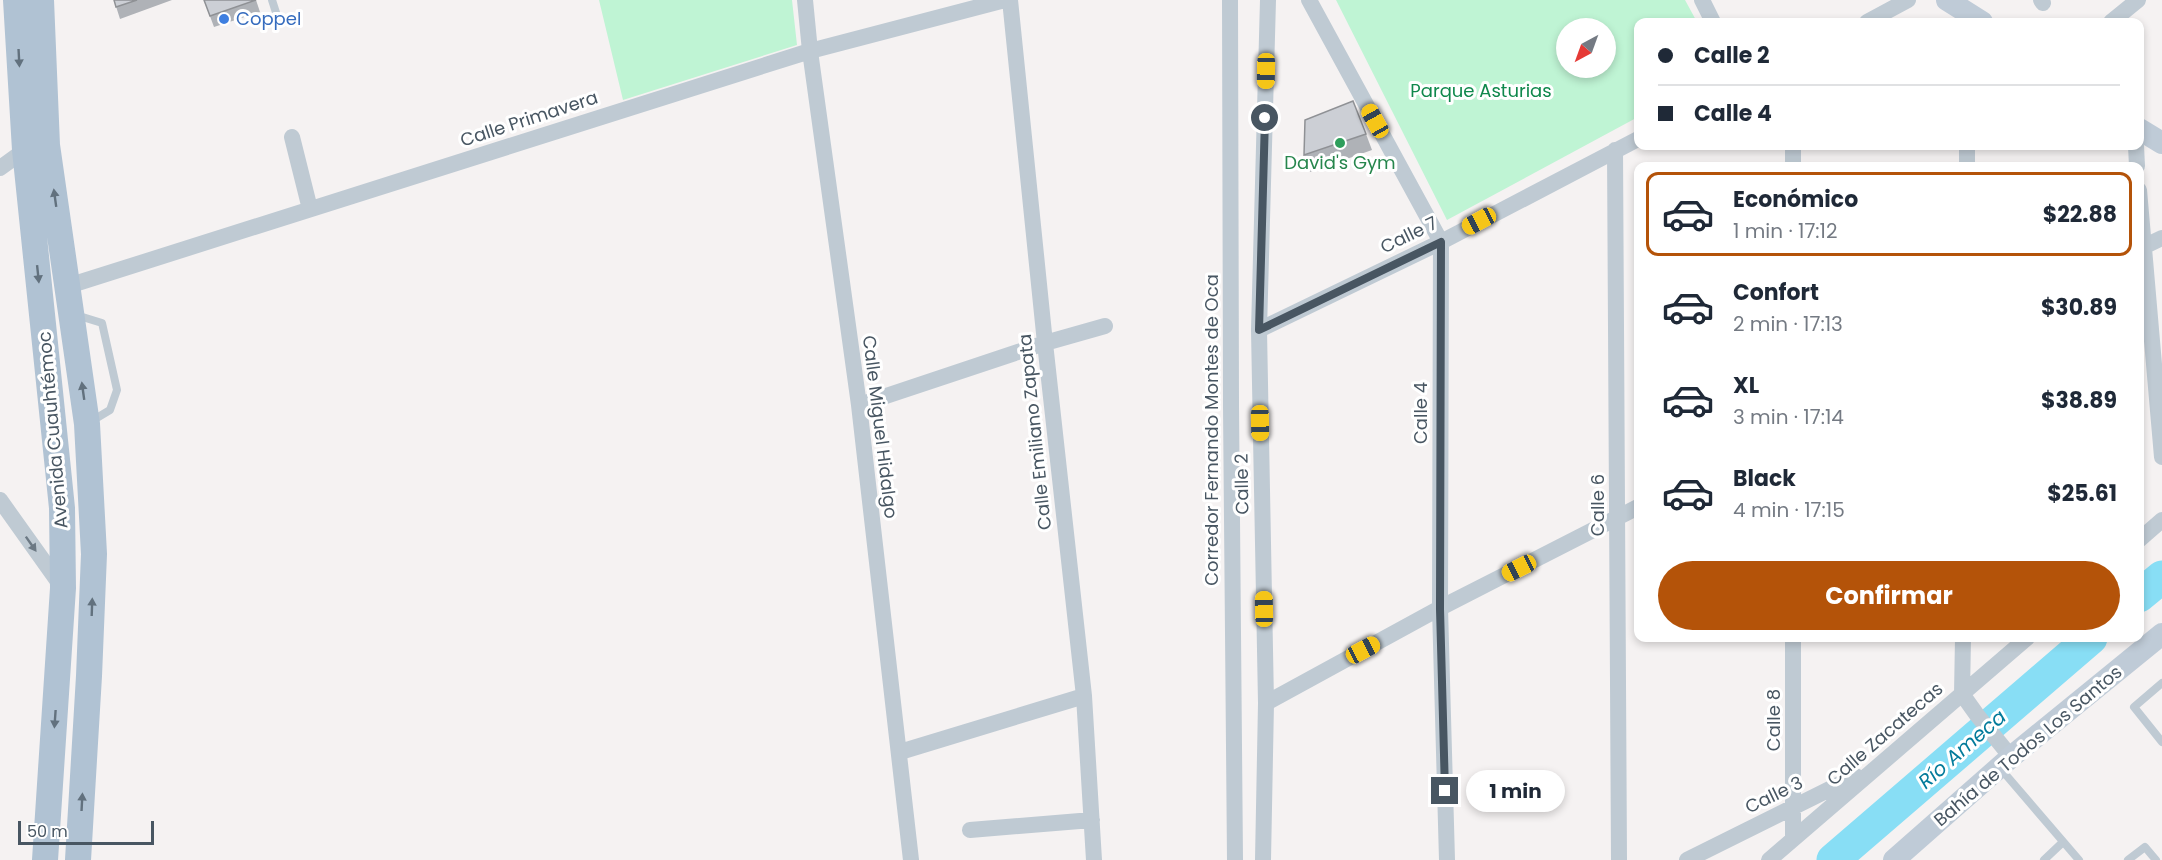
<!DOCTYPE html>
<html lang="es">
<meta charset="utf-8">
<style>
:root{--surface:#fff;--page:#f6f6f7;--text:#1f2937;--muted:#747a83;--line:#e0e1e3;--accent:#b45309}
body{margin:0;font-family:Poppins,sans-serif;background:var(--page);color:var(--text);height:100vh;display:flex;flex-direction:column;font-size:22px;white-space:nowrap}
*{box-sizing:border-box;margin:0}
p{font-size:20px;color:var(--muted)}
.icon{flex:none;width:33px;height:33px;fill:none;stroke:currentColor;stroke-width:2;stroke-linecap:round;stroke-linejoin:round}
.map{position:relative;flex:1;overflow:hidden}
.panel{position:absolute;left:1634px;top:162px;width:510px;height:480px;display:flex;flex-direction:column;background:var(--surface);border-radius:12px;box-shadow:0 3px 9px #0003}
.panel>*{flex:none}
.hud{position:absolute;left:1634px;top:18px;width:510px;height:132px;border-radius:12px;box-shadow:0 3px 9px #0003;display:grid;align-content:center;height:132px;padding:0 24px;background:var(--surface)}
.needle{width:39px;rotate:221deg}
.tools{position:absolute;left:1556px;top:18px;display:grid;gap:12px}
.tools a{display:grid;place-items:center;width:60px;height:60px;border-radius:50%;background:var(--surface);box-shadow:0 3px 9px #0003;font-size:30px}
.scale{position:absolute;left:18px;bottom:15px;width:136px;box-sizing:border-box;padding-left:6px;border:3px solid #485662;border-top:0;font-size:16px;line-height:21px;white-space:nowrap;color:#485662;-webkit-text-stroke:4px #fff;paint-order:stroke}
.end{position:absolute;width:27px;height:27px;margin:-14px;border:8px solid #485662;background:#fff;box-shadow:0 0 0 3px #fff}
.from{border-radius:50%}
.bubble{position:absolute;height:42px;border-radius:21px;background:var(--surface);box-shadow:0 3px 9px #0003;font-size:20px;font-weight:700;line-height:42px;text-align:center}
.car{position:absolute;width:18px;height:36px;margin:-18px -9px;border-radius:8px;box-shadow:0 0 4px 2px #0007;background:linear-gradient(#f5c518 24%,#345 0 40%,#f5c518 0 76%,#345 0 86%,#f5c518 0)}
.hud b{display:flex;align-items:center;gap:21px;height:57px;font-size:22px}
.hud b+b{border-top:2px solid var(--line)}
.hud i{width:15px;height:15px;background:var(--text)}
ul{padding:10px 0 0;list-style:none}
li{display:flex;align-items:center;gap:18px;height:84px;margin:0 12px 9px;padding:0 12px;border:3px solid transparent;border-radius:12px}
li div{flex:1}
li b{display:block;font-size:22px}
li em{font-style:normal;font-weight:700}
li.selected{border-color:var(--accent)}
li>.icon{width:54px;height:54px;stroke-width:1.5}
.cta{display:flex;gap:12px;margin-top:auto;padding:12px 24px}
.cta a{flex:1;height:69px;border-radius:36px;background:var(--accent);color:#fff;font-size:24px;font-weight:700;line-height:69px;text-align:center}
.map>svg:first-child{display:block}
.green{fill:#bff4d4;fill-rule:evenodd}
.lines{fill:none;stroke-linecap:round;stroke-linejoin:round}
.river{stroke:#88def5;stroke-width:33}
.lane{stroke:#bfcad3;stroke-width:8}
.street{stroke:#bfcad3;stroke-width:16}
.secondary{stroke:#bfcbd7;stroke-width:22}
.primary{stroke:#b0c2d3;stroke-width:26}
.wall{fill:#afb2b7}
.building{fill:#cccfd5;stroke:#8f9195;stroke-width:1.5}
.oneway{fill:#62717e}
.oneway2{fill:#6c7984}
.route{stroke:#485662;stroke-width:8}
.shop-dot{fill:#3f7fe0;stroke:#fff;stroke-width:2}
.leisure-dot{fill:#2e9e5b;stroke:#fff;stroke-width:2}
.labels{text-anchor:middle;stroke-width:6;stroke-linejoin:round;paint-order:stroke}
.shop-label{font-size:18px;fill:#366cbe;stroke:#fff;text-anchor:start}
.park-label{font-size:18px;fill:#0f884c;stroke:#fff}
.street-label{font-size:18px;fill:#485662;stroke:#fff}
.leisure-label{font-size:18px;fill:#27864d;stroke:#fff}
.water-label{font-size:20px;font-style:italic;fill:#037b9b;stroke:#fff}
</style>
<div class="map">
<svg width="2162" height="860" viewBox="0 0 2162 860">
<rect width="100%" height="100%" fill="#f5f2f2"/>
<path class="green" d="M599,0h193l5,45 -174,55z
M1336,0h349l12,22h-59v95l-191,103zM1566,28h39v40h-39z"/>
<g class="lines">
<path class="river" d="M2139,596l23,-19
M1833,860l258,-222"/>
<path class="lane" d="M272,0l7,22
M76,315l26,8 15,67 -7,20 -20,12
M2162,683l-28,24 28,35
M2000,768l79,92
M2044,860l19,-18
M2128,860l17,-13 11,13"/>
<path class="street" d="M805,0l5,51 49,354 52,455
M1010,0l35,343 39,353 10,164
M1230,0l1,406 4,454
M1309,0l132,242 -1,366 7,252
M1702,0l11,22
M2041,0l2,3
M1867,22l41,-22
M2111,22l27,-22
M292,137l18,72
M1793,146v20
M1967,146v20
M2136,146l1,20
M1615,150l4,710
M0,168l25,-18
M2139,190l23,267
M2139,249l23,-11
M68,286l742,-235 195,-51
M1259,330l182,-88 197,-103
M859,405l186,-62 60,-17
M0,500l62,87
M2139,540l23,-20
M1963,638l-1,56 15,21 34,42
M1266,703l174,-95 198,-101
M900,752l184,-56
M970,830l122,-10
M1793,839v-201
M1263,860l3,-157 -7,-373 9,-330
M1687,860l169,-84
M1769,860l258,-222"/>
<path class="secondary" d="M1947,0l35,22
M2139,129l23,14
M1894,860l117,-103 151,-123"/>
<path class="primary" d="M16,0l9,150 37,358 1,80 -18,272
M41,0l6,145 40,279 7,130 -5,122 -11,184"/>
</g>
<path class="wall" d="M114,0h58l-52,19z
M204,0h52l4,12 -46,15z
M1366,134l6,16 -62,22 -6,-17z"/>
<path class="building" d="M114,0h23l-21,7z
M204,0h52l-46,16z
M1353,101l13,33 -62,21 1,-35z"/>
<defs><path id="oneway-solid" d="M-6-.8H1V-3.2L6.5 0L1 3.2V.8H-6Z" transform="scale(1.5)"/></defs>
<g class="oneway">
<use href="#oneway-solid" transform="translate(19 58) rotate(87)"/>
<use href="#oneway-solid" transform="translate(55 198) rotate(-98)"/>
<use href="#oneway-solid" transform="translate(38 274) rotate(84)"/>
<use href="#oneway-solid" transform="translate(83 391) rotate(-98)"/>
<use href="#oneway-solid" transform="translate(92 607) rotate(-88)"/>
<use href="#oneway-solid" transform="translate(55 719) rotate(94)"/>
<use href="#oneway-solid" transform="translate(82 802) rotate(-87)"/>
</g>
<use class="oneway2" href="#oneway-solid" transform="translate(31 544) rotate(55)"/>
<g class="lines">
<path class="route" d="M1265,118l-6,212 182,-88 -1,367 5,182"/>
</g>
<circle class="shop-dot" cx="224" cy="19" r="6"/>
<circle class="leisure-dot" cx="1340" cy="143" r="6"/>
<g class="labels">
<g class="shop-label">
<text x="236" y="25">Coppel</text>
</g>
<g class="park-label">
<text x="1481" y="97">Parque Asturias</text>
</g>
<g class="street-label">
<text transform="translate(529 119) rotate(-18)" y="6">Calle Primavera</text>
<text transform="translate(1409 235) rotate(-26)" y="6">Calle 7</text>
<text transform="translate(1421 413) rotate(-90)" y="6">Calle 4</text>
<text transform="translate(880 427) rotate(83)" y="6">Calle Miguel Hidalgo</text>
<text transform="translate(53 430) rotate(-95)" y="6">Avenida Cuauhtémoc</text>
<text transform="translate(1212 430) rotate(-90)" y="6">Corredor Fernando Montes de Oca</text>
<text transform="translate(1035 432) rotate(-96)" y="6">Calle Emiliano Zapata</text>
<text transform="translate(1242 484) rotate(-91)" y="6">Calle 2</text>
<text transform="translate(1598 505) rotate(-90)" y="6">Calle 6</text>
<text transform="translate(1774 720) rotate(-90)" y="6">Calle 8</text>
<text transform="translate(1885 734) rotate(-41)" y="6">Calle Zacatecas</text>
<text transform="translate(2028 746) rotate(-40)" y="6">Bahía de Todos Los Santos</text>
<text transform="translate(1774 795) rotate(-26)" y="6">Calle 3</text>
</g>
<g class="leisure-label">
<text x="1340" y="169">David's Gym</text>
</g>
<g class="water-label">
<text transform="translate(1962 749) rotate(-41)" y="7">Río Ameca</text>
</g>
</g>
</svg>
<div class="tools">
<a><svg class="needle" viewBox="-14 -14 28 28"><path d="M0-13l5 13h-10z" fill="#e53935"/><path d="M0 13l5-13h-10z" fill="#747a83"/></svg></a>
</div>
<div class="scale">50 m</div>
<i class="end from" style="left:1265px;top:118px"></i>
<i class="end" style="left:1445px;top:791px"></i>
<div class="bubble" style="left:1466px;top:770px;width:99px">1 min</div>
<i class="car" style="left:1266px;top:71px;rotate:181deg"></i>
<i class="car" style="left:1375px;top:121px;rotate:331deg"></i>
<i class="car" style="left:1479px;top:221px;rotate:242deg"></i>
<i class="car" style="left:1260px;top:423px;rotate:179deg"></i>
<i class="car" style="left:1519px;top:568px;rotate:243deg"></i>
<i class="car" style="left:1264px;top:609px;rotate:359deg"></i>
<i class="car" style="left:1363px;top:650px;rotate:62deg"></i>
<div class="hud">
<b><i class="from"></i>Calle 2</b>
<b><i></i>Calle 4</b>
</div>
<section class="panel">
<ul>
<li class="selected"><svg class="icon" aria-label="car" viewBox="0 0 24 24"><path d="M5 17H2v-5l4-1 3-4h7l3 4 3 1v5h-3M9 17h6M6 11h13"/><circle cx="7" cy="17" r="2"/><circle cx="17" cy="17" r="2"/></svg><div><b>Económico</b><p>1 min · 17:12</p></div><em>$22.88</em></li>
<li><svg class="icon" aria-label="car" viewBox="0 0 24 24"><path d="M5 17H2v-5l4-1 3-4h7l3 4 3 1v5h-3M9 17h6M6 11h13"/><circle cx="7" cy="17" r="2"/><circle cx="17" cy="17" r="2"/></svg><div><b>Confort</b><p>2 min · 17:13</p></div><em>$30.89</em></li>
<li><svg class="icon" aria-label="car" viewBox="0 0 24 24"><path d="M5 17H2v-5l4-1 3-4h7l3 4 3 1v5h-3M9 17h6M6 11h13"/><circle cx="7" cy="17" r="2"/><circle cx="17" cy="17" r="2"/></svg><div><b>XL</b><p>3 min · 17:14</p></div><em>$38.89</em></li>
<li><svg class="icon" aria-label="car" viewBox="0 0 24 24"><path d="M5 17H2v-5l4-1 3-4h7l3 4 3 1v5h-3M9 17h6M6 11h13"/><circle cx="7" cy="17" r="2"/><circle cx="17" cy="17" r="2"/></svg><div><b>Black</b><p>4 min · 17:15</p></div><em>$25.61</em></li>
</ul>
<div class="cta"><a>Confirmar</a></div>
</section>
</div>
